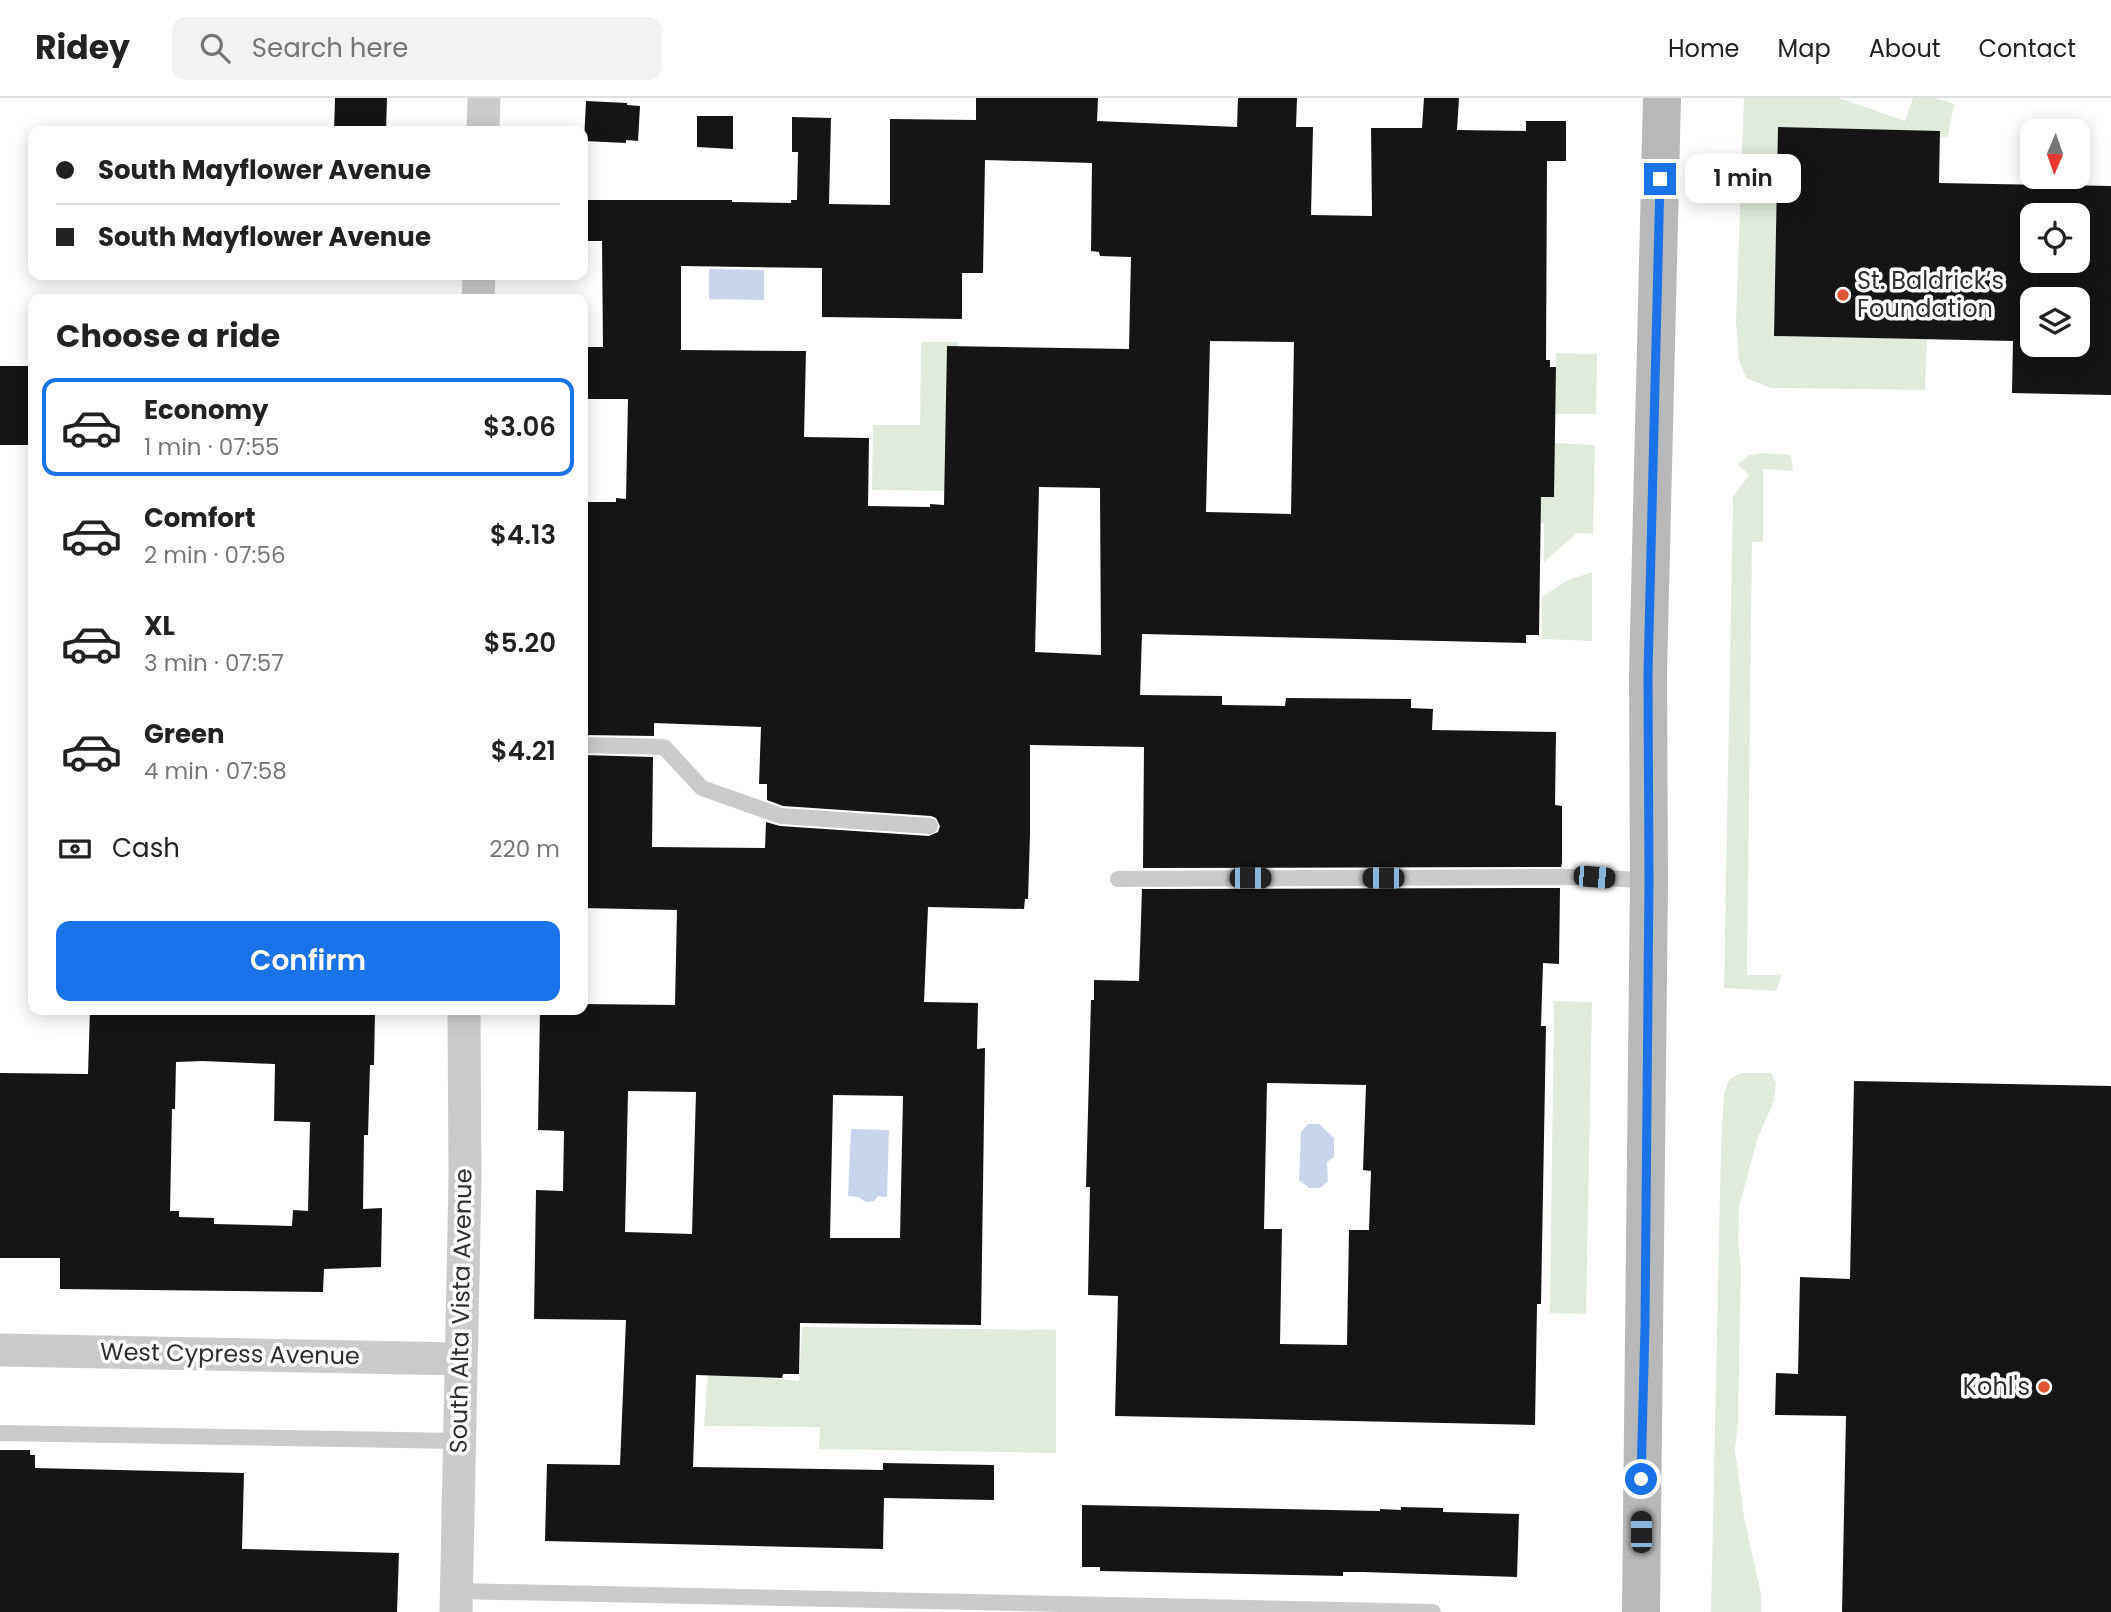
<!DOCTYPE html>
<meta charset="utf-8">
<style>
:root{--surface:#fff;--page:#f2f2f2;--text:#222;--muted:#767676;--line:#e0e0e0;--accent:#1a73e8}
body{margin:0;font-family:Poppins,sans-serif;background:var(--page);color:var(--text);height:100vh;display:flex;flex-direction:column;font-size:26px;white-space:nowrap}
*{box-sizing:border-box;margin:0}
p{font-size:23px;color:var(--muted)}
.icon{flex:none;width:38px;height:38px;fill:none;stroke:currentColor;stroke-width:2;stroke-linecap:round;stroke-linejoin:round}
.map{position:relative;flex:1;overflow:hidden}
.panel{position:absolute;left:28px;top:196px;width:560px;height:721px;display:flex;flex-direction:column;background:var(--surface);border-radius:14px;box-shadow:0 4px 18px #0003}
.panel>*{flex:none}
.banner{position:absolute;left:28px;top:28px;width:560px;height:154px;border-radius:14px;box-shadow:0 4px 18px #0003;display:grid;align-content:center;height:154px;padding:0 28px;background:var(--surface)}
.needle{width:46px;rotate:182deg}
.buttons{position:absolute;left:2020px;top:21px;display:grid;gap:14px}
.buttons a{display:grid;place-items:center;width:70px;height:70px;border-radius:14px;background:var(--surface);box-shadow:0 4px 18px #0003;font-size:35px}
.end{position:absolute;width:32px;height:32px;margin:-16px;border:9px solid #1a73e8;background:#fff;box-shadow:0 0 0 4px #fff}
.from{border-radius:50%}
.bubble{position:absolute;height:49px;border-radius:14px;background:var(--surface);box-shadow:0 4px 18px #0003;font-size:23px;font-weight:600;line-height:49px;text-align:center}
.car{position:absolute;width:21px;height:42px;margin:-21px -10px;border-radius:9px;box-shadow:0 0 5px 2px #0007;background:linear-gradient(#222 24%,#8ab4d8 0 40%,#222 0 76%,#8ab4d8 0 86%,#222 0)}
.banner b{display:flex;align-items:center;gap:24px;height:66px;font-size:26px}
.banner b+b{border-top:2px solid var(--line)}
.banner i{width:18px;height:18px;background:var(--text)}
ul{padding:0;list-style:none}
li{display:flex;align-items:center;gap:21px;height:98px;margin:0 14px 10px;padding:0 14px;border:4px solid transparent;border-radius:14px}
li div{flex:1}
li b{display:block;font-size:26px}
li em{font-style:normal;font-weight:600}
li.on{border-color:var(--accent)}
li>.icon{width:63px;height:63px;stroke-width:1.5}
h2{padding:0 28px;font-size:32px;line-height:84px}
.pay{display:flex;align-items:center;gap:18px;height:77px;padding:0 28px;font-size:26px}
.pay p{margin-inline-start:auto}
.cta{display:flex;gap:14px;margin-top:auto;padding:14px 28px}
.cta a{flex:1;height:80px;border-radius:14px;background:var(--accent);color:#fff;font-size:28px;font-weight:600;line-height:80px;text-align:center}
header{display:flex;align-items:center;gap:42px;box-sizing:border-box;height:98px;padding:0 35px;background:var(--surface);border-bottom:2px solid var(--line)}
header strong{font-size:33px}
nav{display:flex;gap:38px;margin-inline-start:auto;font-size:24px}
.search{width:490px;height:63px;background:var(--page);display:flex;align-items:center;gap:18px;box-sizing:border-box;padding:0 24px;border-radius:14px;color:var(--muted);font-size:26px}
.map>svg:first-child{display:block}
.green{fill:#e0ebdc}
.water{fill:#c9d5ea}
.building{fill:#151515;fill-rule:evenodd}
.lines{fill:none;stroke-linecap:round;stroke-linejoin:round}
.lane{stroke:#cbcbcb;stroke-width:16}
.street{stroke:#cbcbcb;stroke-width:33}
.secondary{stroke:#b8b8b8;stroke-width:38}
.route{stroke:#1a73e8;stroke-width:9}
.poi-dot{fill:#df5637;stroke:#fff;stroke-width:2.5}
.labels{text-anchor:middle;stroke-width:7;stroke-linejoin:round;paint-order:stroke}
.poi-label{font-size:24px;fill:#2e2e2e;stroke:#fff;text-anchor:start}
.street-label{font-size:24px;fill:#2e2e2e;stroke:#fff}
</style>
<header>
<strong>Ridey</strong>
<div class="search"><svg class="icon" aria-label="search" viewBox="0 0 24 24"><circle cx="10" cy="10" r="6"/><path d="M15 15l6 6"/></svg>Search here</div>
<nav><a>Home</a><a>Map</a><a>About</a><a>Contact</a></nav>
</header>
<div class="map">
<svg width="2111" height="1514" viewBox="0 0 2111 1514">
<rect width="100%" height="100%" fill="#fff"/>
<path class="green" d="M1744,0h95l66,23 8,-23h23l18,6 -6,33 -170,-10 -4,209 153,3 -2,51 -154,-2 -25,-10 -7,-18 -3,-38z
M921,244h37l-3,149 -83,-1 1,-65h47z
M1556,255l41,1 -1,60h-41z
M1554,345l41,2 -2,89 -16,-1 -33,29v-38l-11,-3z
M1762,355l29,2 2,16 -30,-2v73h-11l-5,433h35l-6,16 -52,-3 9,-491 16,-22 -11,-11 11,-9z
M1592,474v69l-50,-2v-42l24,-16z
M1554,903l38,1 -6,312 -36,-1z
M1740,975h31l5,10 -2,18 -16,36 -19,70 -1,33 3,26 -3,156 -3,28 9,67 17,77v18h-50l10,-465 3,-53 5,-14z
M802,1229l254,3v123l-237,-4 1,-22 -116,-1 4,-54 91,9z"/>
<path class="water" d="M709,171l55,1v30l-55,-1z
M1308,1026h11l15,14v19l-7,5 1,19 -8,7h-11l-10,-8 2,-48z
M851,1031l38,1 -2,67 -9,-1 -4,5 -8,1 -8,-5 -10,-1z"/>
<path class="building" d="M335,0h52l-1,33h-52z
M976,0h122l-1,23 140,6 1,-29h59l-1,29h17l-2,88 61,1 -1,-88h51l2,-30h35l-2,32 69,1v-10h40v40h-19l-1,199h4v7h6l-2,130h-13l-2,138h-13v8l-384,-9 -2,61 82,1v9l63,1 1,-8 125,1v9l22,1 -1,21 124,2 -1,73 7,1v57l-1,4 -418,1 1,-121 -114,-2v89l-2,65h-3l-1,10 -96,-2 -4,95 54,1 -1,46 8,-1 -4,277 -181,-2 -1,51h-16l-1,4 -86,-3 -3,92 190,3v-7l111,2v35l-110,-2 -1,51 -338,-8 2,-77 73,1 6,-145 -92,-1 2,-129 27,1 1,-60 -26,-1 2,-120h43v-6l92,1 2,-95 -94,-2v-153l70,2 -1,90 113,1 1,-26 14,4 149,10 9,-4 2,-6 -4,-8 -5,-2 -148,-10 -16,-6v-16h-8l2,-57 -107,-4v13l-71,-1v-225l1,-8h32v-4l10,1 2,-100h-45v-52h20l-1,-106h-19v-41h149v2l59,1v-3h6l1,-48h-6v-35l39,1 -2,86 61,1v-86l86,1zM985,62l107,3 -1,88 8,1 1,4 31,1 -2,92 -182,-3 -3,159 -14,-1v3l-62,-1 1,-68 -65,-1 2,-86 -125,-1v-84l141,2v49l140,2v-46h21zM1210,243l84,1 -3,172 -85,-2zM1039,389l61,1 1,167 -66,-3zM628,993l68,1 -4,142 -67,-2zM833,997l70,1 -3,142h-70z
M586,3l41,2v2l13,1 -2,35 -12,-1v3l-42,-2z
M697,18h36v33l-36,-2z
M1778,29l162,4 -1,52 172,3v209l-99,-2 1,-52 -239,-5zM2032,117h45v46h-45zM2032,201h45v46h-45z
M0,268h33v79h-33z
M1560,790l-1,76 -16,-1 -2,63h5l-5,278h-4l-2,121 -420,-9 3,-120 -30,-1 2,-108h-4l5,-187h3v-20l45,1 3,-92zM1267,985l99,2 -3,85 8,1 -2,59h-20l-2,115 -67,-1 2,-115h-18z
M90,912h285l-1,55h-4l-2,70h-4l-1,74 19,-1 -1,59 -57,2 -1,23 -263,-3v-31h-60v-185l88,1zM203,963l72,3 -1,57 36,1 -2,89 -15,-1 -1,16 -78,-2v-6l-35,-1v-6h-9l2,-102h3l1,-47z
M1854,983l257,5v526h-269l4,-196 -71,-1 1,-42 22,1 2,-97 50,2z
M0,1352h30v5h5v13l209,5 -2,76 157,4 -2,59h-397z
M1082,1407l298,6v-2l21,1v-3l42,1v4l76,2 -2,63 -155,-5h-19v4l-243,-5v-4h-18z"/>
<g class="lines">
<path class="lane" d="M583,647l81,2 38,41 79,28 149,10
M1118,781l476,-2 55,4
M0,1335l458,8
M456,1493l977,21"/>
<path class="street" d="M483,33l1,-33
M478,201l1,-24
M0,1252l460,9
M456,1514l9,-432 -1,-170"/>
<path class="secondary" d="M1641,1514l8,-731 -1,-207 14,-576"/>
</g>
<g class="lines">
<path class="route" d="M1641,1381l4,-153 4,-445 -1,-207 12,-495"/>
</g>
<g class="poi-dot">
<circle cx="1843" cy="197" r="7"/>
<circle cx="2044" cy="1289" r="7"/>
</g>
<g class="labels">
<g class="poi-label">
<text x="1857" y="191">St. Baldrick’s<tspan x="1857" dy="28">Foundation</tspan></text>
<text x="2030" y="1297" text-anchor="end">Kohl's</text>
</g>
<g class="street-label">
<text transform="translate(461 1213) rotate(-89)" y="8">South Alta Vista Avenue</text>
<text transform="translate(230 1256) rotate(1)" y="8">West Cypress Avenue</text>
</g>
</g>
</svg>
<div class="buttons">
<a><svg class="needle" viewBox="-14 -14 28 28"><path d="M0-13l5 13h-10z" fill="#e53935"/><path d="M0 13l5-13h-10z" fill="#767676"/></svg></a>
<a><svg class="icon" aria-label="locate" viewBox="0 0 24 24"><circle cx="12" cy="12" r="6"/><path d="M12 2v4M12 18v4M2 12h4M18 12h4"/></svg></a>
<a><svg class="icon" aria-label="layers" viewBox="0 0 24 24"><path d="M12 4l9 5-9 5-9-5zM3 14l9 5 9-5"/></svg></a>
</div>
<i class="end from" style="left:1641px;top:1381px"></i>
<i class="end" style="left:1660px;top:81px"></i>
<div class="bubble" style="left:1685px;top:56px;width:116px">1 min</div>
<i class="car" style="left:1594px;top:779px;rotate:95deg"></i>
<i class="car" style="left:1250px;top:780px;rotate:90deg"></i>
<i class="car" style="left:1383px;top:780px;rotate:270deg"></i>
<i class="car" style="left:1641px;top:1434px;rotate:0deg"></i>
<div class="banner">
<b><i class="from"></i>South Mayflower Avenue</b>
<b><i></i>South Mayflower Avenue</b>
</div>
<section class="panel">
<h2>Choose a ride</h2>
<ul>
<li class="on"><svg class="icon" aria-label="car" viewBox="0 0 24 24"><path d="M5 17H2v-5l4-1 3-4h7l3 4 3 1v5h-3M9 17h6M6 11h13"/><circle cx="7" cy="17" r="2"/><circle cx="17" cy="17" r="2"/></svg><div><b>Economy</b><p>1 min · 07:55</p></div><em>$3.06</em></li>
<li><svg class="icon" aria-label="car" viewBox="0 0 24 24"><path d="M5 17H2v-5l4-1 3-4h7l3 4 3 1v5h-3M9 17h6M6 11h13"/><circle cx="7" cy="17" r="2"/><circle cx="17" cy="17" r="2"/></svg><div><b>Comfort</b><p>2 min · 07:56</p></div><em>$4.13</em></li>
<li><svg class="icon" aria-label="car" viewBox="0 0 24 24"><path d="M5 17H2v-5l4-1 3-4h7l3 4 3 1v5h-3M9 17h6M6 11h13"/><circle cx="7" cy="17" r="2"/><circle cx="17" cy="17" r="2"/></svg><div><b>XL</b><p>3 min · 07:57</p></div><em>$5.20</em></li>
<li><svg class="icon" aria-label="car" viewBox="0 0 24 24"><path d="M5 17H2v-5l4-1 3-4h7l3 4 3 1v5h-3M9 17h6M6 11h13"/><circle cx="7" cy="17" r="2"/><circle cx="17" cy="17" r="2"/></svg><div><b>Green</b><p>4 min · 07:58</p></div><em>$4.21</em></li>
</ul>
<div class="pay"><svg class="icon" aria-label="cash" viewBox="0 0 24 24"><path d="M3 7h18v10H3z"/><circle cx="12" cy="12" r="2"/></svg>Cash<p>220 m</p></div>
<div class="cta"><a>Confirm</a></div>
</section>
</div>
